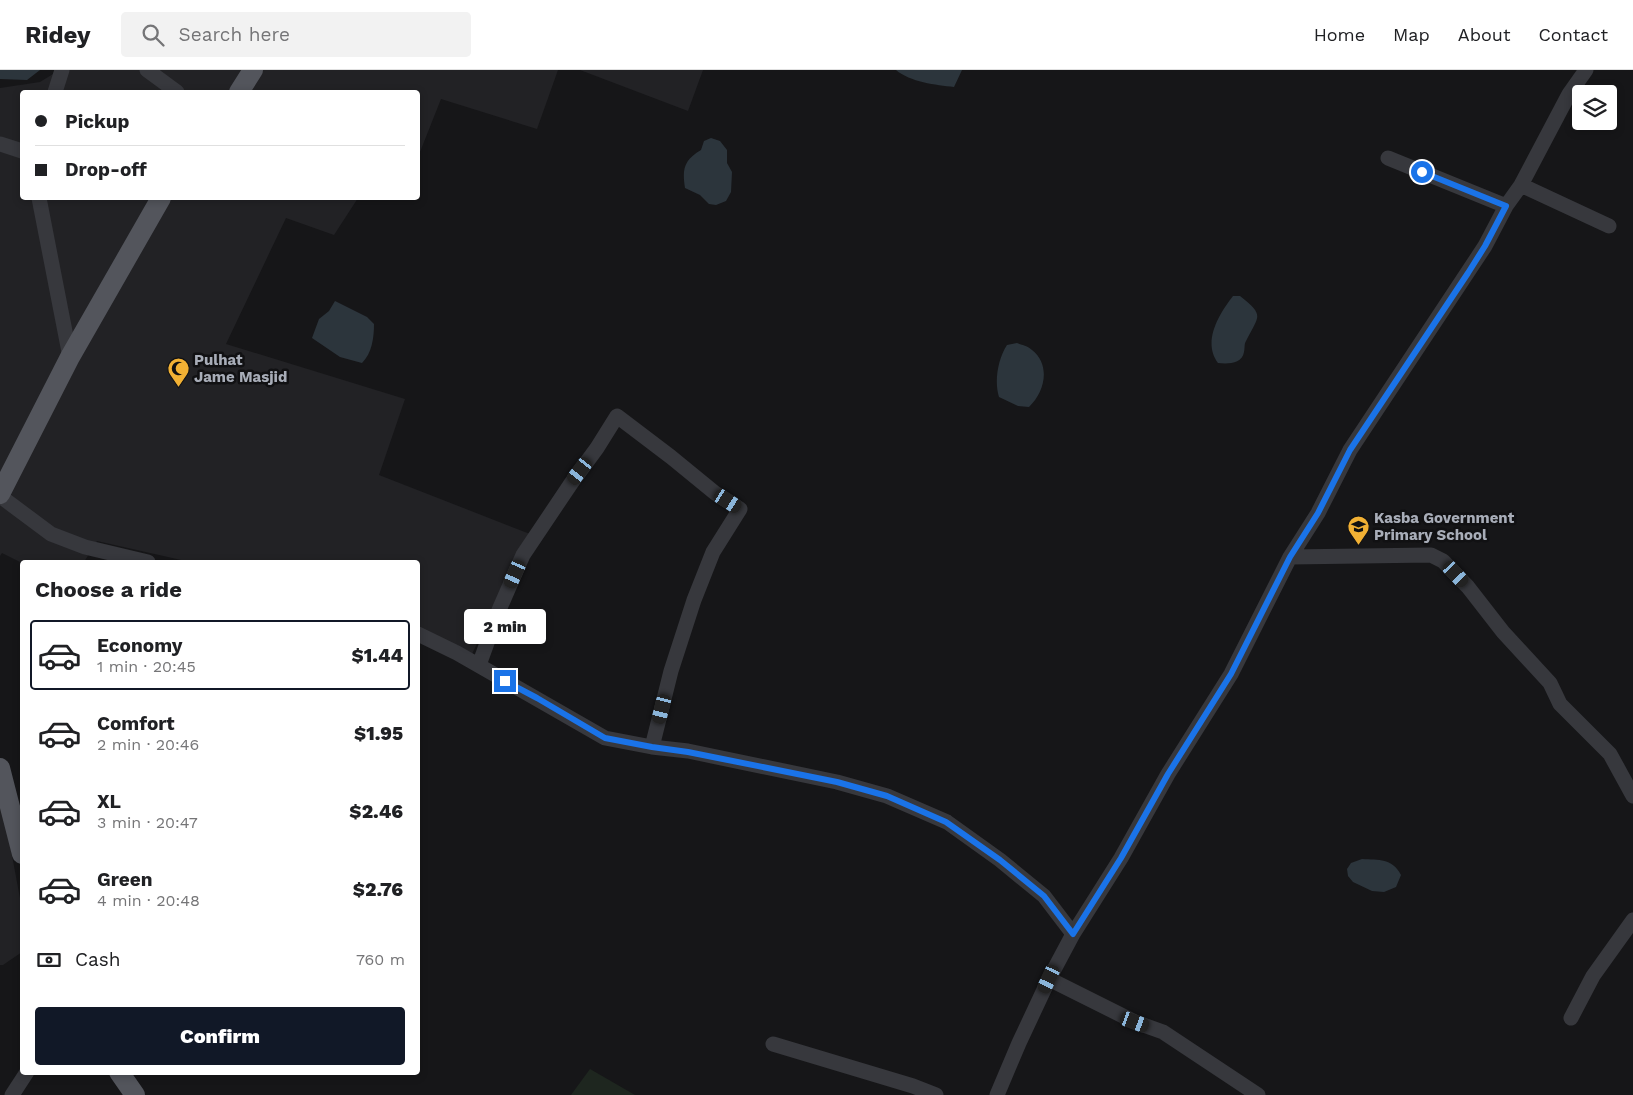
<!DOCTYPE html>
<meta charset="utf-8">
<style>
:root{--surface:#fff;--page:#f2f2f2;--text:#202124;--muted:#757577;--line:#e0e0e0;--accent:#111827}
body{margin:0;font-family:"Work Sans",sans-serif;background:var(--page);color:var(--text);height:100vh;display:flex;flex-direction:column;font-size:19px;white-space:nowrap}
*{box-sizing:border-box;margin:0}
p{font-size:16px;color:var(--muted)}
.icon{flex:none;width:28px;height:28px;fill:none;stroke:currentColor;stroke-width:2;stroke-linecap:round;stroke-linejoin:round}
.map{position:relative;flex:1;overflow:hidden}
.panel{position:absolute;left:20px;top:490px;width:400px;height:515px;display:flex;flex-direction:column;background:var(--surface);border-radius:5px;box-shadow:0 2px 8px #0003}
.panel>*{flex:none}
.banner{position:absolute;left:20px;top:20px;width:400px;height:110px;border-radius:5px;box-shadow:0 2px 8px #0003;display:grid;align-content:center;height:110px;padding:0 15px;background:var(--surface)}
.buttons{position:absolute;left:1572px;top:15px;display:grid;gap:10px}
.buttons a{display:grid;place-items:center;width:45px;height:45px;border-radius:5px;background:var(--surface);box-shadow:0 2px 8px #0003;font-size:25px}
.end{position:absolute;width:22px;height:22px;margin:-11px;border:6px solid #1a73e8;background:#fff;box-shadow:0 0 0 2px #fff}
.from{border-radius:50%}
.bubble{position:absolute;height:35px;border-radius:5px;background:var(--surface);box-shadow:0 2px 8px #0003;font-size:16px;font-weight:800;line-height:35px;text-align:center}
.car{position:absolute;width:15px;height:30px;margin:-15px -8px;border-radius:6px;box-shadow:0 0 4px 1px #0007;background:linear-gradient(#222 24%,#8ab4d8 0 40%,#222 0 76%,#8ab4d8 0 86%,#222 0)}
.banner b{display:flex;align-items:center;gap:18px;height:48px;font-size:19px}
.banner b+b{border-top:1px solid var(--line)}
.banner i{width:12px;height:12px;background:var(--text)}
ul{padding:0;list-style:none}
li{display:flex;align-items:center;gap:15px;height:70px;margin:0 10px 8px;padding:0 5px;border:2px solid transparent;border-radius:5px}
li div{flex:1}
li b{display:block;font-size:19px}
li em{font-style:normal;font-weight:800}
li.current{border-color:var(--accent)}
li>.icon{width:45px;height:45px;stroke-width:1.5}
h2{padding:0 15px;font-size:22px;line-height:60px}
.pay{display:flex;align-items:center;gap:12px;height:55px;padding:0 15px;font-size:19px}
.pay p{margin-inline-start:auto}
.button{display:flex;gap:10px;margin-top:auto;padding:10px 15px}
.button a{flex:1;height:58px;border-radius:5px;background:var(--accent);color:#fff;font-size:20px;font-weight:800;line-height:58px;text-align:center}
header{display:flex;align-items:center;gap:30px;box-sizing:border-box;height:70px;padding:0 25px;background:var(--surface);border-bottom:1px solid var(--line)}
header strong{font-size:24px}
nav{display:flex;gap:28px;margin-inline-start:auto;font-size:18px}
.search{width:350px;height:45px;background:var(--page);display:flex;align-items:center;gap:12px;box-sizing:border-box;padding:0 18px;border-radius:5px;color:var(--muted);font-size:19px}
.map>svg:first-child{display:block}
.built{fill:#222225}
.green{fill:#1e261f}
.water{fill:#2c353c}
.lines{fill:none;stroke-linecap:round;stroke-linejoin:round}
.minor{stroke:#37383d;stroke-width:15}
.major{stroke:#53555c;stroke-width:20}
.route{stroke:#1a73e8;stroke-width:6}
.labels{text-anchor:middle;stroke-width:5;stroke-linejoin:round;paint-order:stroke}
.poi-label{font-size:15px;font-weight:bold;fill:#a8adb8;stroke:#111113;text-anchor:start}
</style>
<header>
<strong>Ridey</strong>
<div class="search"><svg class="icon" aria-label="search" viewBox="0 0 24 24"><circle cx="10" cy="10" r="6"/><path d="M15 15l6 6"/></svg>Search here</div>
<nav><a>Home</a><a>Map</a><a>About</a><a>Contact</a></nav>
</header>
<div class="map">
<svg width="1633" height="1025" viewBox="0 0 1633 1025">
<rect width="100%" height="100%" fill="#161618"/>
<path class="built" d="M55,0h503l-21,59 -96,-30 -21,53 -2,-1v-59h-396v106h336l-24,37 -48,-17 -60,126 179,55 -26,76 151,59 -58,120 -54,-27v-65h-228l-93,-21 -13,21 -62,1 -20,-10 -2,3v-468l40,-6 13,-8z
M580,0h123l-15,41z
M0,736l6,17 16,86v43l-19,13h-3z"/>
<path class="green" d="M590,999l45,26h-64z"/>
<path class="water" d="M0,0h40l-13,10 -27,-1z
M896,0h66l-8,17c-18,-2 -44,-5 -58,-17z
M711,68l9,3 7,9v13l5,9 -1,20 -5,9 -10,4 -7,-1 -9,-9 -15,-7c-3,-19 -1,-28 16,-38l3,-9z
M1233,226h7c25,20 19,19 6,45 -2,3 -1,7 -2,11 -2,12 -16,12 -26,11 -16,-21 1,-49 15,-67z
M335,231l32,16 7,7c0,14 -2,29 -12,39l-22,-6 -28,-19 7,-19 10,-8z
M1017,273c5,2 11,3 15,7 19,15 13,42 -3,57l-11,-1 -19,-9c-5,-16 -1,-38 8,-52z
M1362,789c17,1 30,-1 39,16l-5,12 -12,5 -12,-1 -19,-9 -5,-6 -1,-7 4,-6z"/>
<g class="lines">
<path class="minor" d="M147,0l30,22
M55,22l7,-22
M0,74l22,7
M1388,88l118,48
M1521,115l88,41
M39,128l31,159
M0,426l51,38 34,13 63,15
M1290,487l141,-2 12,6 25,26 35,45 47,51 10,21 50,50 23,42
M418,564l39,19 148,85 47,9 36,4 149,31 50,14 60,26 53,38 44,36 29,38
M479,595l20,-55 24,-55 49,-73 25,-34 20,-32 54,41 44,36 25,16 -27,43 -19,48 -23,71 -19,76
M1049,909l86,43 28,10 95,63
M1571,948l22,-42 40,-56
M773,974l140,42 23,9
M12,1025l15,-23
M997,1025l22,-52 30,-64 24,-45 48,-76 47,-84 63,-100 59,-117 28,-44 32,-63 135,-204 21,-40 15,-21 48,-91 17,-24"/>
<path class="major" d="M239,22l14,-22
M0,424l70,-137 91,-159
M0,698l22,86
M119,1002l16,23"/>
</g>
<g class="lines">
<path class="route" d="M505,611l32,17 68,40 47,9 36,5 149,30 50,14 59,26 54,38 44,36 29,38 48,-76 47,-84 63,-100 59,-117 28,-44 32,-63 118,-177 17,-27 21,-40 -84,-34"/>
</g>
<defs>
<symbol id="mosque-pin" viewBox="-11 -11 22 30"><path d="M0 17L-7.5 6A9.5 9.5 0 1 1 7.5 6Z" fill="#f2b134" stroke="#111113"/><path d="M3.5-4.9A6 6 0 1 0 3.5 4.9A5 5 0 1 1 3.5-4.9Z" fill="#111"/></symbol>
<symbol id="school-pin" viewBox="-11 -11 22 30"><path d="M0 17L-7.5 6A9.5 9.5 0 1 1 7.5 6Z" fill="#f2b134" stroke="#111113"/><path d="M0-5L7-2L0 1L-7-2ZM-4 1L0 2.5L4 1V4Q0 6-4 4Z" fill="#111"/></symbol>
</defs>
<g fill-rule="evenodd">
<use href="#mosque-pin" x="166" y="286" width="25" height="34"/>
<use href="#school-pin" x="1346" y="444" width="25" height="34"/>
</g>
<g class="labels">
<g class="poi-label">
<text x="194" y="295">Pulhat<tspan x="194" dy="17">Jame Masjid</tspan></text>
<text x="1374" y="453">Kasba Government<tspan x="1374" dy="17">Primary School</tspan></text>
</g>
</g>
</svg>
<div class="buttons">
<a><svg class="icon" aria-label="layers" viewBox="0 0 24 24"><path d="M12 4l9 5-9 5-9-5zM3 14l9 5 9-5"/></svg></a>
</div>
<i class="end from" style="left:1422px;top:102px"></i>
<i class="end" style="left:505px;top:611px"></i>
<div class="bubble" style="left:464px;top:539px;width:82px">2 min</div>
<i class="car" style="left:580px;top:401px;rotate:217deg"></i>
<i class="car" style="left:728px;top:431px;rotate:123deg"></i>
<i class="car" style="left:515px;top:504px;rotate:204deg"></i>
<i class="car" style="left:1456px;top:504px;rotate:137deg"></i>
<i class="car" style="left:662px;top:639px;rotate:194deg"></i>
<i class="car" style="left:1049px;top:909px;rotate:205deg"></i>
<i class="car" style="left:1135px;top:952px;rotate:110deg"></i>
<div class="banner">
<b><i class="from"></i>Pickup</b>
<b><i></i>Drop-off</b>
</div>
<section class="panel">
<h2>Choose a ride</h2>
<ul>
<li class="current"><svg class="icon" aria-label="car" viewBox="0 0 24 24"><path d="M5 17H2v-5l4-1 3-4h7l3 4 3 1v5h-3M9 17h6M6 11h13"/><circle cx="7" cy="17" r="2"/><circle cx="17" cy="17" r="2"/></svg><div><b>Economy</b><p>1 min · 20:45</p></div><em>$1.44</em></li>
<li><svg class="icon" aria-label="car" viewBox="0 0 24 24"><path d="M5 17H2v-5l4-1 3-4h7l3 4 3 1v5h-3M9 17h6M6 11h13"/><circle cx="7" cy="17" r="2"/><circle cx="17" cy="17" r="2"/></svg><div><b>Comfort</b><p>2 min · 20:46</p></div><em>$1.95</em></li>
<li><svg class="icon" aria-label="car" viewBox="0 0 24 24"><path d="M5 17H2v-5l4-1 3-4h7l3 4 3 1v5h-3M9 17h6M6 11h13"/><circle cx="7" cy="17" r="2"/><circle cx="17" cy="17" r="2"/></svg><div><b>XL</b><p>3 min · 20:47</p></div><em>$2.46</em></li>
<li><svg class="icon" aria-label="car" viewBox="0 0 24 24"><path d="M5 17H2v-5l4-1 3-4h7l3 4 3 1v5h-3M9 17h6M6 11h13"/><circle cx="7" cy="17" r="2"/><circle cx="17" cy="17" r="2"/></svg><div><b>Green</b><p>4 min · 20:48</p></div><em>$2.76</em></li>
</ul>
<div class="pay"><svg class="icon" aria-label="cash" viewBox="0 0 24 24"><path d="M3 7h18v10H3z"/><circle cx="12" cy="12" r="2"/></svg>Cash<p>760 m</p></div>
<div class="button"><a>Confirm</a></div>
</section>
</div>
